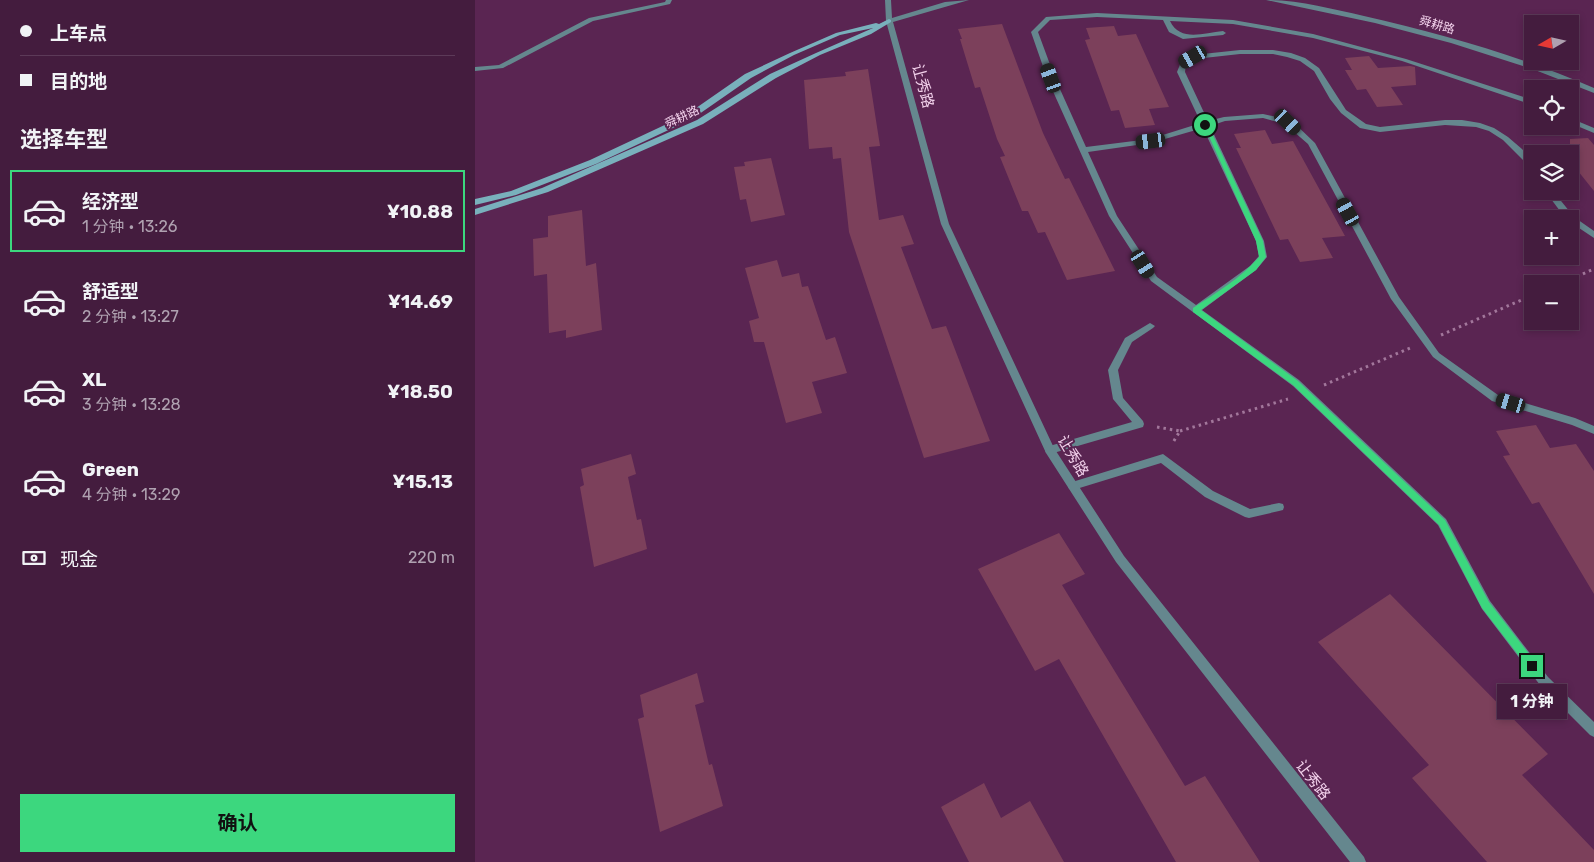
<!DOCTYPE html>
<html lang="zh">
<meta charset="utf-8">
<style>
:root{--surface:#441c3e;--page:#4e2949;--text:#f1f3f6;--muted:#afa1b0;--line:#5c3a58;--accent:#3cd77e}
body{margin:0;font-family:Rubik,"Noto Sans SC",sans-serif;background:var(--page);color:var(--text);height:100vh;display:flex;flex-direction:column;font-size:19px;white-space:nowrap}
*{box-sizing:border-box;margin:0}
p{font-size:16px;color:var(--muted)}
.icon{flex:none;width:28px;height:28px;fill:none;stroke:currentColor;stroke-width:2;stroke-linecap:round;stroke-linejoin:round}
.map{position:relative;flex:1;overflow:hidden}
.details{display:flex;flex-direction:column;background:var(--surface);width:475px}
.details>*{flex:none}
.guide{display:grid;align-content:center;height:110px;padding:0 20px;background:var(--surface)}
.needle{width:32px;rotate:261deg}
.tools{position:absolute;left:1049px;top:15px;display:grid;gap:10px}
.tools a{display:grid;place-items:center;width:55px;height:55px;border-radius:0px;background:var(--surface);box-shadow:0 2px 8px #0003,0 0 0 1px var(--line);font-size:25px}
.end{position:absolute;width:22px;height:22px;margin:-11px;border:6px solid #3cd77e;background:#111;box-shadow:0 0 0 2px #111}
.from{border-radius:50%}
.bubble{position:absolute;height:35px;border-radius:0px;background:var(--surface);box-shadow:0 2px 8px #0003,0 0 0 1px var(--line);font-size:16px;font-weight:700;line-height:35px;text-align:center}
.car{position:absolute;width:15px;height:30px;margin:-15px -8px;border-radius:6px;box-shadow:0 0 4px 1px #0007;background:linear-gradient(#222 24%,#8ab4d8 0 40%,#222 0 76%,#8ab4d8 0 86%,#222 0)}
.guide b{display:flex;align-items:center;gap:18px;height:48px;font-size:19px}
.guide b+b{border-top:1px solid var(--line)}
.guide i{width:12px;height:12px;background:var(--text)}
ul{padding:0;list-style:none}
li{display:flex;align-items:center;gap:15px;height:82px;margin:0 10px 8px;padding:0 10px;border:2px solid transparent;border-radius:0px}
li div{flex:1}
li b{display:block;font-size:19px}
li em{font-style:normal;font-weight:700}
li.current{border-color:var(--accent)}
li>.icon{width:45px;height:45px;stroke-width:1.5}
h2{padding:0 20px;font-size:22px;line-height:60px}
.pay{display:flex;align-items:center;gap:12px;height:55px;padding:0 20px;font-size:19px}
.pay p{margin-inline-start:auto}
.action{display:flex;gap:10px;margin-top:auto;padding:10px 20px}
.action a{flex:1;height:58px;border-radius:0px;background:var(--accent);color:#111;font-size:20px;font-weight:700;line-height:58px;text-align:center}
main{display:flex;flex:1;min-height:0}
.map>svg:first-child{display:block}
.building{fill:#7c405b}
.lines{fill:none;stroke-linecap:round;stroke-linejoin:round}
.path{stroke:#a2779b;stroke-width:3;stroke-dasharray:2.5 4;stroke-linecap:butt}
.service{fill:#65878e;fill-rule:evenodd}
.minor{fill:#65878e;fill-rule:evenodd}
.tertiary{fill:#65878e;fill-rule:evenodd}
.secondary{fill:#79b0bc;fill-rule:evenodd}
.route{fill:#3cd77e}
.labels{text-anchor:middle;stroke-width:4;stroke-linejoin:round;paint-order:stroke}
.far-street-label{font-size:12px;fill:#f2d1eb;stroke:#5a2552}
.street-label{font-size:15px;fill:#f2d1eb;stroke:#5a2552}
</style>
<main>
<section class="details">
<div class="guide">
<b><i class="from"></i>上车点</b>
<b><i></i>目的地</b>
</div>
<h2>选择车型</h2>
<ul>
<li class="current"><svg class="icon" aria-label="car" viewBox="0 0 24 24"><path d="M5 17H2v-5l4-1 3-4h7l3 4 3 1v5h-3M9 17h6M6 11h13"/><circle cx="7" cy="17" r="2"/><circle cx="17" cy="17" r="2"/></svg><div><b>经济型</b><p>1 分钟 · 13:26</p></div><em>¥10.88</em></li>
<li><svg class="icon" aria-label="car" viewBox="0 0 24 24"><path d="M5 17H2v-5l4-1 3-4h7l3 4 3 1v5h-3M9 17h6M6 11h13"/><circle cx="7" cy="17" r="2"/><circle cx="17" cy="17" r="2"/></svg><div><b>舒适型</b><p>2 分钟 · 13:27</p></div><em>¥14.69</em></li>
<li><svg class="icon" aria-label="car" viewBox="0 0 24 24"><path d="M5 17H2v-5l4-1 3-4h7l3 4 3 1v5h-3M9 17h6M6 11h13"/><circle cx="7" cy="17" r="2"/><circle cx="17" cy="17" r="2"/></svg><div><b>XL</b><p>3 分钟 · 13:28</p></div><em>¥18.50</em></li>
<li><svg class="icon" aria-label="car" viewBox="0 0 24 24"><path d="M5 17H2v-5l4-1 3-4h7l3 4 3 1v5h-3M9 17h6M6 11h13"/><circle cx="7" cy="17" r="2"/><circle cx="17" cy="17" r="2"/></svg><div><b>Green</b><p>4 分钟 · 13:29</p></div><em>¥15.13</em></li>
</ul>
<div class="pay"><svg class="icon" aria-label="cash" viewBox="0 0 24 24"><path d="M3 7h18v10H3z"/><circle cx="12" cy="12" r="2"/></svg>现金<p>220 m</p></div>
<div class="action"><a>确认</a></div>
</section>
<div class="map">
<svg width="1119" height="862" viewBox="0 0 1119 862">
<rect width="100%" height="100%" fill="#5a2552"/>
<path class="building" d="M527,24l41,109 22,46 4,-1 46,93 -48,9 -22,-48 -7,1 -10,-22h-6l-22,-54 5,-1 -8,-17 -17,-52 -5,1 -15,-49h2l-4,-10z
M639,26l4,10 18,-2 33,73 -20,2 6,16 -30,3 -6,-18 -8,1 -26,-71 5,-1 -4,-11z
M894,56l9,12 32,-2 5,1 1,18 -25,2 12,18 -26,2 -11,-18 -9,1 -12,-20h7l-7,-12z
M393,69l12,77 -11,1 10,73 24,-5 11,29 -13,3 31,82 14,-3 44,115 -66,17 -75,-226 -8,-74 -8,1 -1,-12 -23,2 -5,-69 42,-4 -1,-4z
M790,130l7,14 21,-3 52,95 -23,2 11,20 -33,4 -12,-23 -8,1 -44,-92h5l-7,-14z
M1113,138l6,7v46l-24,-30v-22z
M296,158l14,57 -34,7 -5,-23 -6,1 -6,-33 11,-1 -1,-4z
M107,210l4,56 10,-3 6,67 -36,8v-8l-17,3 -2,-59 -13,2 -1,-37 15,-2v-21z
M302,260l5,17 17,-4 3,14 6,-1 18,54 9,-3 12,36 -35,9 10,31 -36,10 -22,-81h-10l-5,-21 10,-3 -14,-50z
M1061,425l14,23 26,-4 18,27v123l-55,-92 -7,2 -29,-48 7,-1 -14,-24z
M156,454l5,20 -8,3 9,43 4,-1 6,30 -53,18 -14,-80 4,-2 -3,-16z
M584,533l26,41 -23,11 123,201 20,-10 55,86h-84l-117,-203 -24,12 -57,-102z
M915,594l158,160 -26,21 72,75v12h-107l-75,-84 17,-13 -111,-123z
M222,673l7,29 -9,3 14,60 3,-1 11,42 -63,26 -22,-113 6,-2 -4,-22z
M509,783l17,35 29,-17 34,61h-95l-28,-55z"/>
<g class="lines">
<path class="path" d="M1084,284l35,-15
M966,335l92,-40
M849,385l86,-37
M682,427l23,4 -8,13
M705,431l108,-32"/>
<path class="service" d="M622,13l136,7 80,14 93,25 127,41v5l-131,-44 -89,-23 -80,-14 -63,-3c10,21 33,12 53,10l3,2 -3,2 -40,4 -14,-7 -6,-12 -66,-3 -47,3 -12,12 17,46 31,69 64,-8 51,-16 -24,-51 4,-10 12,-7 47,-5h33l18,3 14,5 14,10 27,42 20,14 14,3 65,-7h17l18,3 14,5 14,9 14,12 11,13v8l-30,-30 -14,-9 -13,-4 -31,-2 -65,7 -20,-4 -19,-15 -11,-14 -16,-28 -14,-10 -13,-4 -14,-3h-33l-45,5 -9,5 -1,8 23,49 16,-4 39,-3 28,6 24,23 84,154 40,56 59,42 77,23 19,8v8l-22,-9 -80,-24 -59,-44 -42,-58 -83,-155 -23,-20 -22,-6 -38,3 -15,5 54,115 3,16 -11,13 -54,40 97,70 147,139 44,82 58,76 46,45v15l-4,-2 -50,-50 -58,-76 -44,-84 -145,-139 -142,-105 -42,-65 -62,-138 -16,-46 15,-15zM728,128l53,113 3,15 -9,10 -54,39 -39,-28 -40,-61 -29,-64 63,-9z
M1095,118l24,10v5l-24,-10z
M1070,191h8l21,26 20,14v7l-24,-16v-3h-4z
M675,323l5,3 -2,2 -21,14 -14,28 5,28 20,23 1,3 -1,3 -93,27 -4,-1 -1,-3 1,-3 86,-25 -19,-23 -5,-29 17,-32z
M688,454l50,37 37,18 29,-6 4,1 1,3 -1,3 -4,1 -30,7 -4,-1 -40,-20 -44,-34 -88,27 -4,-1 -1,-3 1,-3z"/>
<path class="minor" d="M191,0h6l-2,4 -77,17 -90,47 -28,3v-4l24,-2 90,-47 76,-16z"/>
<path class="tertiary" d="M410,0h6l1,18 53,-16 24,-2 -76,22 56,202 105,224 70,108 240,301 2,5h-16l-234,-300 -70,-109 -105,-229 -55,-203z
M791,0c33,0 66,9 98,16 78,18 157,40 230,72v5l-59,-23 -84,-27 -76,-20z"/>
<path class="secondary" d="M414,19l2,1v2l-20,12 -51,21 -44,23 -73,46 -155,68 -73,23v-6l67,-21 155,-68 73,-46 46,-21 57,-25 -33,7 -46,20 -43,23 -59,41 -96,45 -80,31 -41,10v-6l36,-8 79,-31 96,-45 59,-41 45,-21 46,-20 40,-10 3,1z"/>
</g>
<path class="route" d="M728,123l5,2 55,116 3,16 -10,13 -55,40 97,71 147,139 44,82 47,61v6h-7l-47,-61 -43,-83 -146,-140 -100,-73v-4c23,-15 48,-30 66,-51l-3,-16z"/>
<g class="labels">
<g class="far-street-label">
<text transform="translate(962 25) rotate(16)" y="4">舜耕路</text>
<text transform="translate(207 117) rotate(-26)" y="4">舜耕路</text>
</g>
<g class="street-label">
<text transform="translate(448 86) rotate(75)" y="5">让秀路</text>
<text transform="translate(598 456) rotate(59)" y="5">让秀路</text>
<text transform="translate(838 780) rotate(52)" y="5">让秀路</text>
</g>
</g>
</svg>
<div class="tools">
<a><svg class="needle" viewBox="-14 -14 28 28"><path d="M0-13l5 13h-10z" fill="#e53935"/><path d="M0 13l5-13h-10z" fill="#afa1b0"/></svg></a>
<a><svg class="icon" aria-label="locate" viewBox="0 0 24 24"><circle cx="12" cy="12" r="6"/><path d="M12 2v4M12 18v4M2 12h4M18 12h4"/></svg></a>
<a><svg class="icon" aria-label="layers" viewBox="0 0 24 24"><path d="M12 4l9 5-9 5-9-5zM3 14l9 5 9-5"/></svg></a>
<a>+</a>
<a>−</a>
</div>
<i class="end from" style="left:730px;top:125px"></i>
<i class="end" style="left:1057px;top:666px"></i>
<div class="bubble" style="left:1022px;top:684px;width:70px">1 分钟</div>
<i class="car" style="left:718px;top:57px;rotate:240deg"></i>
<i class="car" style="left:576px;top:78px;rotate:340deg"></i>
<i class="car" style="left:813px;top:122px;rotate:133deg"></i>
<i class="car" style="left:676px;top:141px;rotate:263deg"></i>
<i class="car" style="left:873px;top:212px;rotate:331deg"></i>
<i class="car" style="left:668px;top:264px;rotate:148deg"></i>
<i class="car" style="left:1036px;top:403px;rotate:287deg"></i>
</div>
</main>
